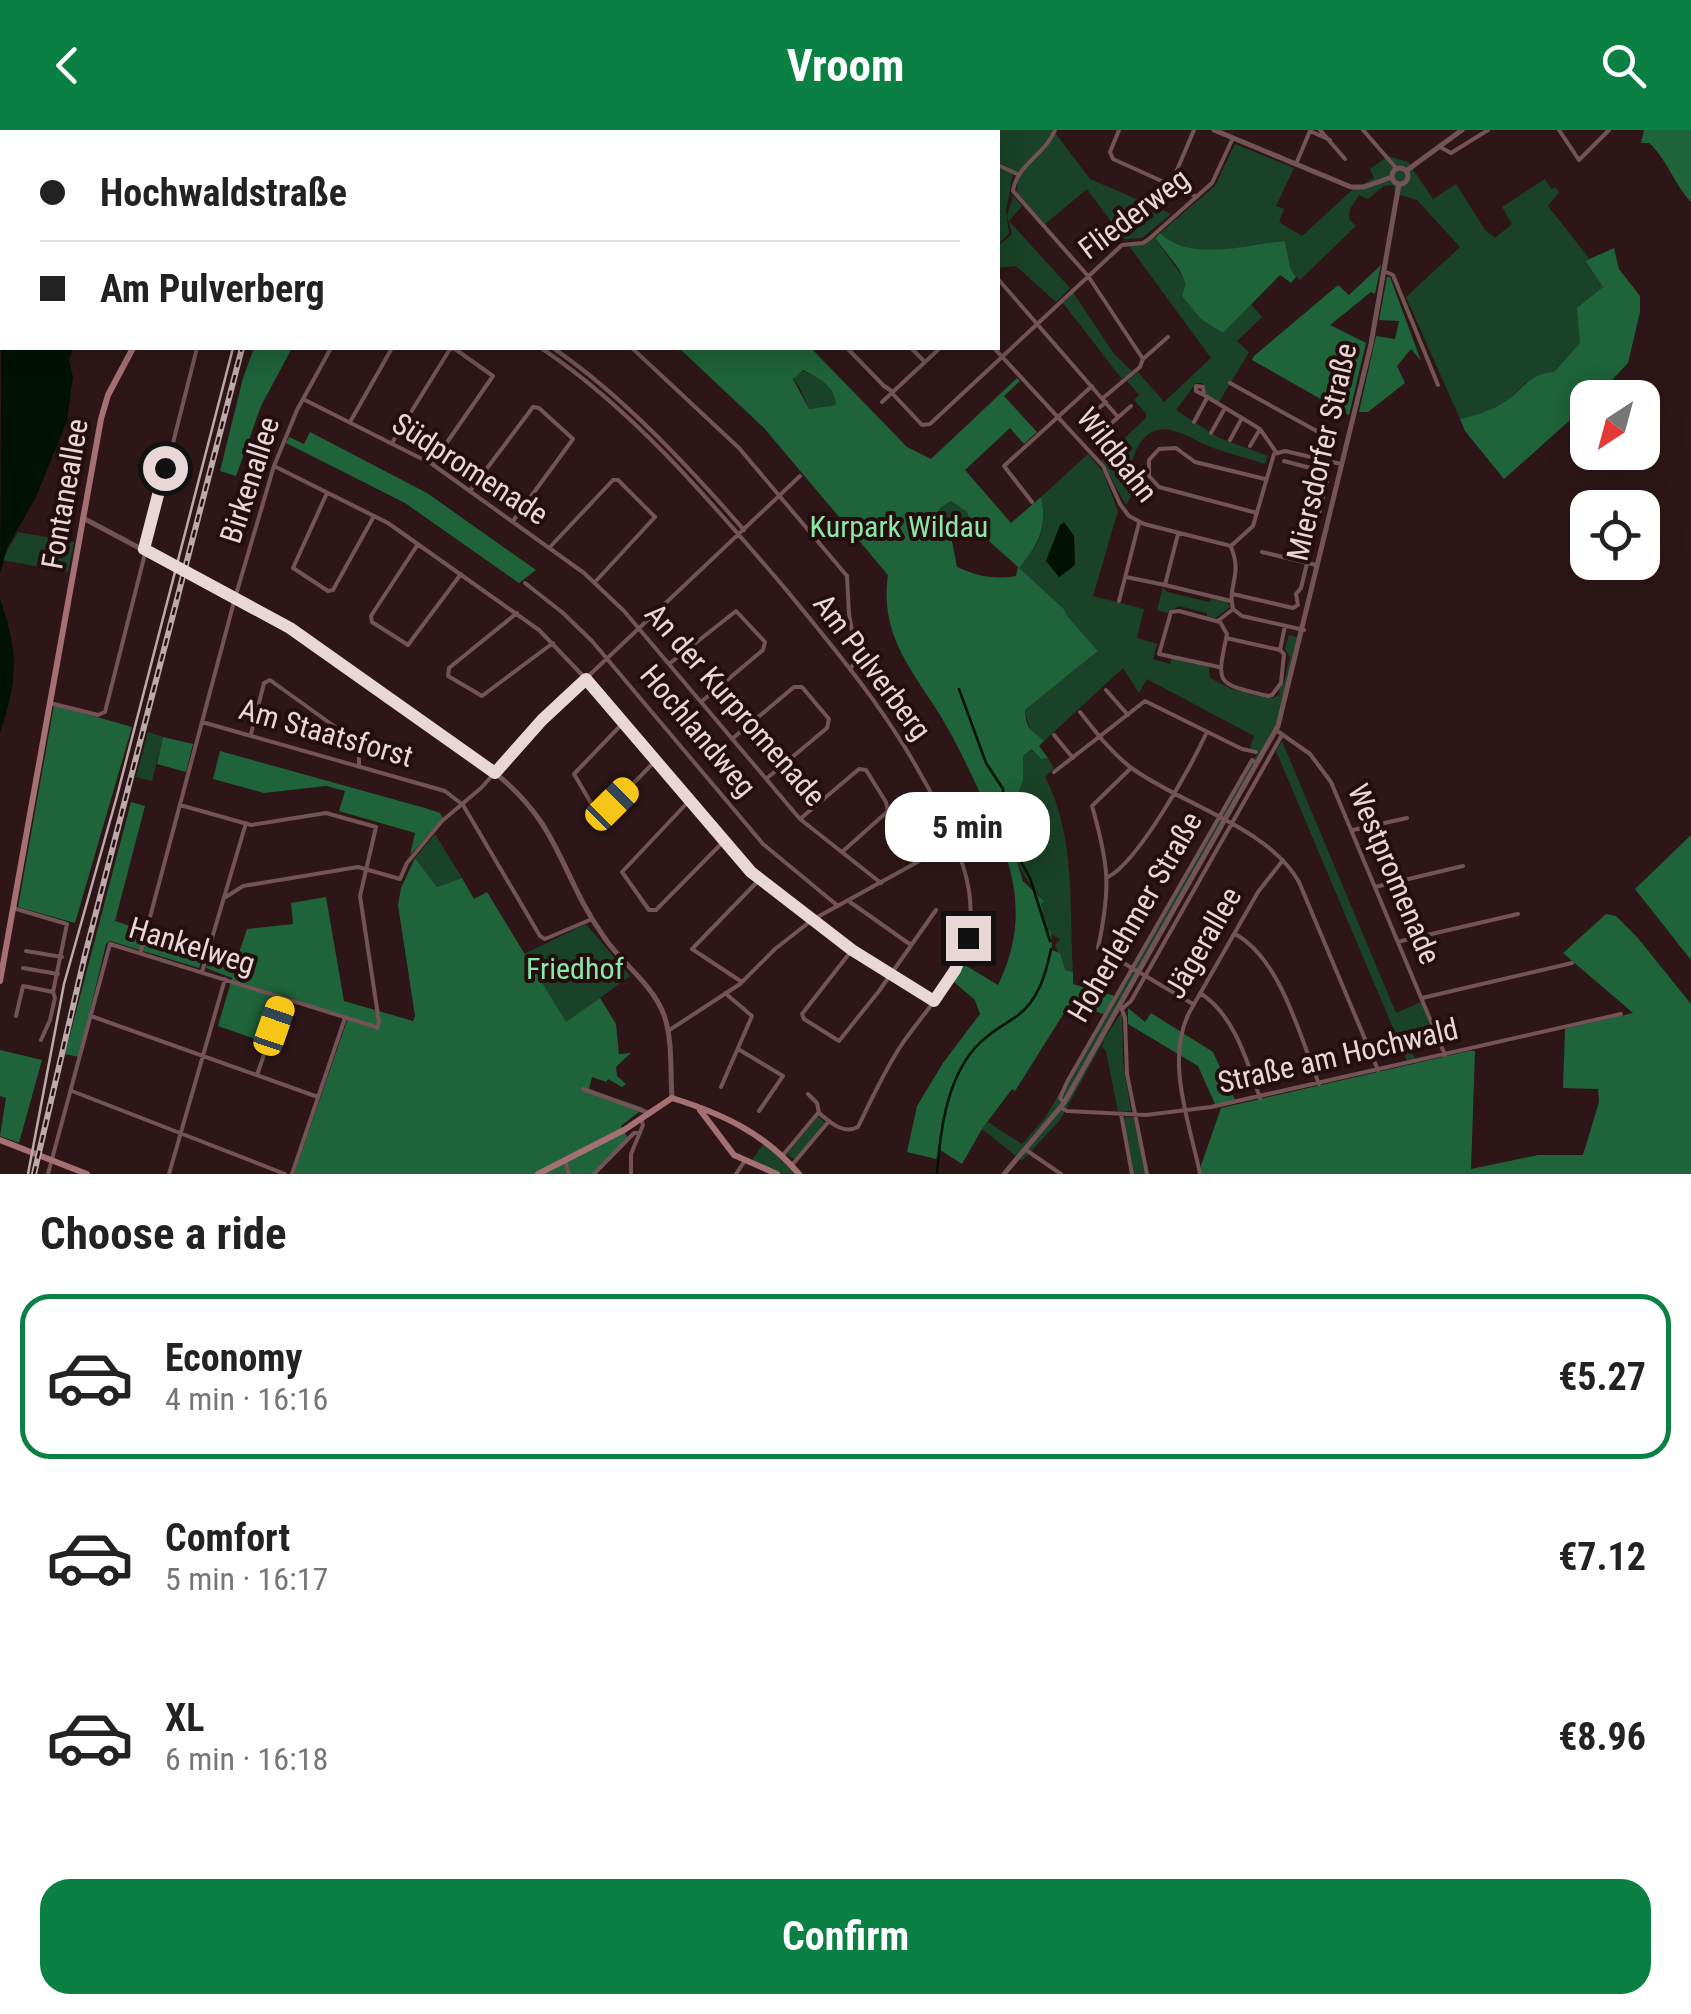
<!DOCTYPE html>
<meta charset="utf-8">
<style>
:root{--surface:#fff;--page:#f6f6f6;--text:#222;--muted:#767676;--line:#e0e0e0;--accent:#0b8043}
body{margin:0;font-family:"Roboto Condensed",sans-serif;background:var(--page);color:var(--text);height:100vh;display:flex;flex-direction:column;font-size:38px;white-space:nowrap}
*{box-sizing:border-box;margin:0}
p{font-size:32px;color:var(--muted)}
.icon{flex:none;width:55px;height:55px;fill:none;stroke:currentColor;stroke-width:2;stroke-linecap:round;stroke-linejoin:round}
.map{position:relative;height:1044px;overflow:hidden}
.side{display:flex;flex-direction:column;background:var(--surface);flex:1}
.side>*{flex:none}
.hud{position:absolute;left:0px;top:0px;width:1000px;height:220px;box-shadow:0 5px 25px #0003;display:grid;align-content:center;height:220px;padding:0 40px;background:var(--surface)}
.needle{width:65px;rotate:216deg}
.controls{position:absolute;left:1570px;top:250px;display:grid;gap:20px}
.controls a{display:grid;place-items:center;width:90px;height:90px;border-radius:20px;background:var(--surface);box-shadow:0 5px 25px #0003;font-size:50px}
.end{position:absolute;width:45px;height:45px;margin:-22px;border:12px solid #e9d7d8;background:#111;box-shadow:0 0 0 5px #111}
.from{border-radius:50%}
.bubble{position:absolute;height:70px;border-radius:30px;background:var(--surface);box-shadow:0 5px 25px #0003;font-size:32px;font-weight:700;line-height:70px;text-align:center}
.car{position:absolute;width:30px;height:60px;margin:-30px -15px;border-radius:12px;box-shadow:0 0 8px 2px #0007;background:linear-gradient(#f5c518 24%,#345 0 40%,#f5c518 0 76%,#345 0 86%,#f5c518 0)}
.hud b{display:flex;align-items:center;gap:35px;height:95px;font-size:38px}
.hud b+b{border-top:2px solid var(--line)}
.hud i{width:25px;height:25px;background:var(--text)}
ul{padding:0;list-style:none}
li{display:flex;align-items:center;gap:30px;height:165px;margin:0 20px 15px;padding:0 20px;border:5px solid transparent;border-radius:30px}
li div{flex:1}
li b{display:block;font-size:38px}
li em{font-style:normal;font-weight:700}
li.current{border-color:var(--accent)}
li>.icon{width:90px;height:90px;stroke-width:1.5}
h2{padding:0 40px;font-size:45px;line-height:120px}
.action{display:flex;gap:20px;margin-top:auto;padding:20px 40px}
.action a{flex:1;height:115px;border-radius:30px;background:var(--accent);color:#fff;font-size:40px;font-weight:700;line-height:115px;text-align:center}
header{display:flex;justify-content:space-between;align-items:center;height:130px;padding:0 40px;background:var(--accent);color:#fff;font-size:45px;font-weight:700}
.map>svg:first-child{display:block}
.green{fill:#1a4228;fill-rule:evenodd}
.forest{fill:#1e633a;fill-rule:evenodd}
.water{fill:#011205}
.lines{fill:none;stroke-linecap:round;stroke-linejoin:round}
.stream{stroke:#011205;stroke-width:2.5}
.minor{stroke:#735355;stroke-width:4}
.tertiary{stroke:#735355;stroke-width:5}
.secondary{stroke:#a47074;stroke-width:6}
.tram{stroke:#bca9aa;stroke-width:2.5}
.rail-casing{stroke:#bca9aa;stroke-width:6}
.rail{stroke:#240d0f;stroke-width:2.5;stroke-dasharray:8;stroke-linecap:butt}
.route{stroke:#e9d7d8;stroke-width:12}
.labels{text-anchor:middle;stroke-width:8;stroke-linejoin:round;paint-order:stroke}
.street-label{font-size:30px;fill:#e9d7d8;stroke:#240d0f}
.park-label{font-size:30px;fill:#89e7a7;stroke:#240d0f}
</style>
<header><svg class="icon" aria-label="back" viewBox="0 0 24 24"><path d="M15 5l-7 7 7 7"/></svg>Vroom<svg class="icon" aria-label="search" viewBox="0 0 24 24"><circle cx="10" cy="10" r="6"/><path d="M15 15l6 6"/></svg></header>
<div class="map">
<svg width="1691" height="1044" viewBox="0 0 1691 1044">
<rect width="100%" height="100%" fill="#2e1618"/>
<path class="green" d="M984,0h69l37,49 81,35 -29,24 -18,1 -37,-50 -42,35 -29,-31 3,-19 -21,-12v-30h-15z
M1235,14l59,24 -18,38 8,3 -5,13 23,14 49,-45 23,-13 -4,-9 18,-13 20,6 25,37 23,-15 29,46 10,8 17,-14 -10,-17 43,-28 6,10 4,-2 4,5 -11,14 41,52 -4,4 18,25 -22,56 -27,29 -27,10 -22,21 -20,10 -25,6 -54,-122 54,-50 -43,-47 -22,-7 -2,-8 -9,1 -16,13 -9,-4 -9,14 -1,10 7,7 -56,54 -10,-11 -5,-28c-40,4 -93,22 -125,-8l55,-47z
M998,37l15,7 -7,38 3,22 -11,10z
M1013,66l9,10 -13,15 61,67 -14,14 -40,-36 -18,2v-22l14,-12 -5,-18z
M1154,107l69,96 28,-29 11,13 -25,24 12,11 -30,50 -12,-7 -5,-12h-6l-20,27 43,28 49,18 -3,8c-17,-6 -47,-13 -61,-20 -24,-12 -50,-29 -68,6 -6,12 -6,25 0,37l-10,18 -25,-45 45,-42v-5l-12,-13 5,-5 -12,-14 11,-9 26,30 47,-44 -82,-112 17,-2z
M1073,162l41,62 18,17 -10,8 -59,-76z
M799,241c17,1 36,17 38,34l-28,4 -10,-23 -6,-7z
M1088,324l15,18 15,39 -25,85 51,13 -7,29 20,6 -4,15 17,5 2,-6 37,9 1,11 21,11 42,9 7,-4 -1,-6 5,-5 6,-26 -5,-8 4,-14 10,3 -17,73 -9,21 -169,307 18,-27 1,50 8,49 -13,1 -12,-61 -4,-4 2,-7 -44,80 -38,41 -40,-32 6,-7 34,22 23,-26 214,-367 -9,-3 4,-12 -107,-57 -8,14 -16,-25 -79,73 -13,-7 -6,-24 73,-59 -32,-35 -2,-7 -46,-41c21,-20 30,-43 23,-71zM1066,396l8,10 1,29 -16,12 -11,-22z
M951,371l16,11 5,14 -6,-5 -15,15 -12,-27z
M18,402l56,10 -6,30 -66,-12z
M1163,457l4,5 42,10 2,-3 15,2 4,6 -15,11 -8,-2v-3l-28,-7 -11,7 -11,-3z
M148,602l15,5 -11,44 -16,-4z
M1282,611l114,272 25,-11 13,31 -26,7 7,19 -8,2 -131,-310z
M1033,619l7,9h8l6,10 -9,9c31,59 24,129 28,195l-8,-2 -10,-25 5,-6 -13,-7 -6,-27 3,-4c-49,-51 -26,-84 -21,-145z
M435,704l27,44 -25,9 -22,-29z
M586,794l44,52 -64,47 -42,-69z
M818,986l8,8 -31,36 -8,-6z
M1126,987l8,1 12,56h-13l-10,-54z
M764,1013l33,31h-15l-32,-11z"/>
<path class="forest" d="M1644,0h47v72c-17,-18 -24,-43 -42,-59h-8z
M1160,103c32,30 85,11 125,8l5,27 6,9 -5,6 -11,-8 -57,58 -22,-14 -19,-23 4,-12 -7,-15 -24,-31z
M1614,118l5,21 21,27v16l-12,51 -32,34 -8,1 -1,7 -83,74 -39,-48 -5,-12c16,-4 32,-8 46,-18 19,-13 22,-27 48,-29l26,-29 -3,-35 26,-21 -18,-26z
M1381,135l-6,29 -4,-2 -41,33 36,18 -17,72 -97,-55 2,-4 84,-71 11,10z
M1387,147h3l31,84 -10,-12 -14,17 8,17 -37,29h-9l17,-76 19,3 4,-18 -20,-1z
M254,218h38l-31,58 -25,70 -16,-5 23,-93z
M679,218h132l96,99 24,12 86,-81 3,3 -16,15 33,36 -13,12 -14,-16 -45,42 46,53 30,-26c7,29 -3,49 -22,71l45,41 3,7 31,35 -73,59c2,23 6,18 19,31l-5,5 9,12 -7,1 -9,-10 -9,7v24l-10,26 -2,27 8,10 1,10 -5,2 8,26 21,20 -3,4 6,26 4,1 1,18 8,3 5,17 8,2v12l42,12 -11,18 -35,-9 -54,86 -3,-2 -30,40 -20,35 -22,-14 -4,9 -29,-7 10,-46 26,-43 37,-49 -5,-14 -21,-18 9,-18 35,21c34,-70 14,-124 -17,-190 -14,-30 -28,-60 -46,-88 -28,-43 -55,-77 -47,-132l-124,-147zM803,240c16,8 32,16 33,35l-27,4 -16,-30zM951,371l16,11 5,14 46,41 -2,9c-22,4 -39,0 -59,-9l-6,-31 -12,-27z
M310,302l117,61 109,77 -17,13 -114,-80 -119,-60 3,-6 15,7z
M54,575l78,22 -57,196 -57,-16z
M163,607l30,7 -7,28 -29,-8z
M220,621l205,57 15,5 3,5 -33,37 5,-22 -76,-22 6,-20 -19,-5 -62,7 -51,-14z
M131,672l14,4 -30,115 90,29 -6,18 -89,-27 -4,3 -27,113 -14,-3z
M1691,705v125l-56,-71z
M415,728l22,29 25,-9 12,21 13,-7 79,130 34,-24 16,26 3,30 12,-1 -15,14 1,9 9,8 -4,3 -14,-8 -2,3 -14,-5 -3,12 55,19 -23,18 7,12 -22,25 -15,11h-297l54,-156 -66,-23 -18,47 -46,-16 14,-48 -26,-10 6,-16 25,7 10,-30 46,-5 -2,-21 35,-6 18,104 69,20 2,-5 -17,-111 3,-17z
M1606,784l10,2 21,21 54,67v170h-493l23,-66 248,-57h6l-4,118 67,-14h45l16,-53 -1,-13 -35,-1 2,-59 68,-16 -70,-60z
M1128,878l17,14 6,-9 62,39 23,50 -21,2 -17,-38 -70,-42z
M0,920l42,10 -23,83 -19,-7 6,-38 -6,-2z"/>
<path class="water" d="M0,0h176l-174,2v67z
M2,118v100h71l-4,12 4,17 -6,44 -31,76 -29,51 -7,26z
M1064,392l10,14 1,29 -16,12 -13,-16 14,-36z
M0,469c19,55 18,79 0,134z"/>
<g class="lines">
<path class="stream" d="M959,559l27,74 17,26 2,19
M1004,683l5,27 21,38 20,63
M937,1044c3,-41 9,-92 37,-125 13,-15 27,-22 43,-33 21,-15 29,-42 34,-67"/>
<path class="minor" d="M299,0l4,2
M443,0h10
M757,0l1,2
M1055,0c-10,25 -38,34 -42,61l75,85 55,83 -3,8 -37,31
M1119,0l-9,22 3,7 84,38
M1320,0l25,29
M1363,0l34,39
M1559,0l20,30 30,-30
M518,2l2,-2
M616,2l3,-2
M690,2l3,-2
M857,2l1,-2
M901,2l1,-2
M976,2l1,-2
M1440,17l11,6 37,-23
M1296,34l14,-33 20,9
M998,35l19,9
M1171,54l23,-54
M1384,141l9,4 45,110
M998,149l120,138
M541,218c93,62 170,154 242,238 62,75 117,141 159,229 16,35 32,69 28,108 -6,51 -43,84 -70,124 -16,25 -29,53 -42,80 -15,8 -28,-5 -39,-14l-2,-10 -9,-9
M553,218c69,47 136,119 191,182
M632,218l107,100 108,128 2,38 8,44 -6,10
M847,218l37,38 9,6
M911,218l14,14
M994,218l109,118 17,38 9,12 15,8 87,22
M1143,229l25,-22
M1230,253l92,51 -4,25
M892,263l30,32 8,-1 192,-179 21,-2 6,-4 63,-56 21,-45
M1204,265l-8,-4v-5l7,1 1,8 56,34 16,23
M303,269l129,65 152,109 40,38 176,208 81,64
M882,272l58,-54
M1092,284l14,-12
M350,292l42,-74
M1194,292l13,-24
M1106,298l25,-22
M1211,303l14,-25
M1230,310l12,-22
M392,313l58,-94h5l38,27 -61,88
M1250,316l10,-17
M274,336l114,57 151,107 47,49 165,193 101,78 82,51
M470,361l63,-84 6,1 34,31 -60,82
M327,363l-34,75 35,23 5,-1 41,-74
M1032,372l-28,-36 88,-80
M1257,383l-98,-26 -10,-11v-16l10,-11 17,-1 19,14 70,17
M1178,404l-13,51 66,16
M418,414l-47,72 1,6 36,23 53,-71
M1231,416l22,-20 21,-72 11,-3 56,13
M550,417l63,-67h5l37,37 -60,65
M1231,417c12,29 -4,38 2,62
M1262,422l54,13
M1126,447l39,8
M525,453l38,30 29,28 171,203 75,62
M1233,464l60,14 5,-3 -2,-11 5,-6 28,-115 -45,-12
M1119,471l20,-78
M1233,479l9,7 62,14
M517,483l-68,55 -1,8 34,20 71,-53
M1218,491l15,-12
M1226,508l54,12
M669,534l67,-53 29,31 -2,8 -62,52
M1219,537l-60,-13 12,-42 8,-1 41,11 7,12c-11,52 -11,49 41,62l4,-1 9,-12 3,-29 -4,-4 5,-24
M1106,560l22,25
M50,573l48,12 7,-3 92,-364
M1080,582c16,20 32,42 53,57 50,36 136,59 166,113l79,188
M202,592l243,69 18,14 77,131 5,3 47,-20
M623,593l-49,51 24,41 4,1 53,-55
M1276,600l34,24 21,28 114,273
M251,604l13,-51 6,-3 82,59 7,13v13
M1054,605l19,23
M732,609l62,-52h8l27,32 -2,9 -61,51
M1130,639l-38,37c17,59 19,82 6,142l95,56
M1054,642l91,-71 97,48 14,3
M689,671l-67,71 27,38h7l67,-68
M800,689l59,-50 7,1 20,32 2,9 -46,41
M1353,700l54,-12
M1108,747c31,-16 82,-109 98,-143
M1375,757l88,-21
M226,767l17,-11 115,-19 42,12 7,-16 35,-42 39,-33 63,-70 256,-242
M850,772l61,43
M13,778l54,16 -14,68 2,6 -5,22 -9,20
M1235,804c46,25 65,103 84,150
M1401,811l117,-27
M852,820l-50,64 2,5 35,22 40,-50 57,-81
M26,821l36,6
M141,821l94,-353 39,-132 23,-56 34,-62
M23,838l35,6
M202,842l44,-149
M742,852l-50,-33 66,-68
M1200,863c34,21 47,68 60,105
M1422,868l150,-35
M1121,877l4,11 2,56 20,100
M1123,878l8,-7 151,-266
M16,886l7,-30 30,6
M91,886l227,81
M668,901l72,-47 35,-35 37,-29 142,-78
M738,919l45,27 -24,35
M257,945l26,-75
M721,957l31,-71 -27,-23
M583,959l66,24
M72,961l213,83
M1064,973l-4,-5 7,-16 185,-322 3,2
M1061,978l6,3 79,4 65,-8 410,-93
M1121,984l11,60
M1026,1020l35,24
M783,1025l35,-42
M565,1030l4,14
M792,1035l37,-44
M48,1044l62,-230 263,82 4,2 2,-6 -19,-126 16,-69 -50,-14 -75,12 -71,-20
M169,1044l56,-195
M292,1044l53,-156
M594,1044l40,-41h6
M631,1044v-20l12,-29 -2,-6
M736,1044l8,-12
M1200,1044c-10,-50 -35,-113 -11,-161l69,-121 25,-32"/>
<path class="tertiary" d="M1214,0l137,57h13l28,-10
M1392 46a8 8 0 1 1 16 0a8 8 0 1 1-16 0Z
M1406,41l56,-41
M83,388l201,107 211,148c66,52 65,102 109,164 18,27 48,46 60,78 9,26 6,56 8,83
M1004,1044l60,-71 214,-377 93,-382 28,-160"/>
<path class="secondary" d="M251,2l2,-2
M0,851l101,-562 7,-24 25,-47
M700,980l34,45 43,19
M0,1010l87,34
M538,1044l86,-44 48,-32c51,16 92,35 127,76"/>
<path class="tram" d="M318,2l2,-2
M28,1044l36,-190 53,-188 116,-448"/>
<defs>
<path id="rail" d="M325,2l2,-2
M34,1044l51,-219 157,-607"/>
</defs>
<use href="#rail" class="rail-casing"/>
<use href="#rail" class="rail"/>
</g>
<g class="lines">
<path class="route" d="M165,338l-21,81 146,79 205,145 47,-53 44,-41 165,193 101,78 82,51 21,-31 13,-32"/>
</g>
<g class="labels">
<g class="street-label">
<text transform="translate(1134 84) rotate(-37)" y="10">Fliederweg</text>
<text transform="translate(1322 322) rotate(-77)" y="10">Miersdorfer Straße</text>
<text transform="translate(1117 325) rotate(52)" y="10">Wildbahn</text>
<text transform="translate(470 339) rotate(33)" y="10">Südpromenade</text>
<text transform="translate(250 350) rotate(-72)" y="10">Birkenallee</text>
<text transform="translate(65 364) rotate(-80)" y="10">Fontaneallee</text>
<text transform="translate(872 537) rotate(53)" y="10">Am Pulverberg</text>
<text transform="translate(735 575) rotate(49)" y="10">An der Kurpromenade</text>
<text transform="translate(698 601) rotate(50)" y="10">Hochlandweg</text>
<text transform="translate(326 603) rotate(16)" y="10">Am Staatsforst</text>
<text transform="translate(1394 744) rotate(67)" y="10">Westpromenade</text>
<text transform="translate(1135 787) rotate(-60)" y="10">Hoherlehmer Straße</text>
<text transform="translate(1203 813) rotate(-60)" y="10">Jägerallee</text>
<text transform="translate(192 816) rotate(17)" y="10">Hankelweg</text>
<text transform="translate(1338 926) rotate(-13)" y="10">Straße am Hochwald</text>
</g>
<g class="park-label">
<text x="899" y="407">Kurpark Wildau</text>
<text x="575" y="849">Friedhof</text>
</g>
</g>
</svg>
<div class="controls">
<a><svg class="needle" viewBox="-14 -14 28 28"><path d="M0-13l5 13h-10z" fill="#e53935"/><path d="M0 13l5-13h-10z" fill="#767676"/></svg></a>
<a><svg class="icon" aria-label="locate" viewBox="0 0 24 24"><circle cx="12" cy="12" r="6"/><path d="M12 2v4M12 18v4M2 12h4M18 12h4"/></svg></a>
</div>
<i class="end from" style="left:165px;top:338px"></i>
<i class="end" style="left:968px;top:808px"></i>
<div class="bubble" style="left:885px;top:662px;width:165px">5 min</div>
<i class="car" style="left:612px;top:674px;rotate:45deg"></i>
<i class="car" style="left:274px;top:896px;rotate:19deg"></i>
<div class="hud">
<b><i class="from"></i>Hochwaldstraße</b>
<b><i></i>Am Pulverberg</b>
</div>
</div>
<section class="side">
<h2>Choose a ride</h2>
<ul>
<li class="current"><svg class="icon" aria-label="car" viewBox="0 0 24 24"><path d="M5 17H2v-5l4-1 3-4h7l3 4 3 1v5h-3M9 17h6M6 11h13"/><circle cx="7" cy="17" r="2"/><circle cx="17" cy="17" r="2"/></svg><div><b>Economy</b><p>4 min · 16:16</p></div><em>€5.27</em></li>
<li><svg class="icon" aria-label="car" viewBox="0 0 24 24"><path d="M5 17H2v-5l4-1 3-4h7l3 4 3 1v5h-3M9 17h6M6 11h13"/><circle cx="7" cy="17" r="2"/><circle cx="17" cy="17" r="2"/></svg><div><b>Comfort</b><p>5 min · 16:17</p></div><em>€7.12</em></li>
<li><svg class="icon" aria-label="car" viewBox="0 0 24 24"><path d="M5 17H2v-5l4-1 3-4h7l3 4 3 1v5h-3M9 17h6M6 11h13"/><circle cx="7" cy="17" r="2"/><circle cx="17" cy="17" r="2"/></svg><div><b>XL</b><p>6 min · 16:18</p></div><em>€8.96</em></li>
</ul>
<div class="action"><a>Confirm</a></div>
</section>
